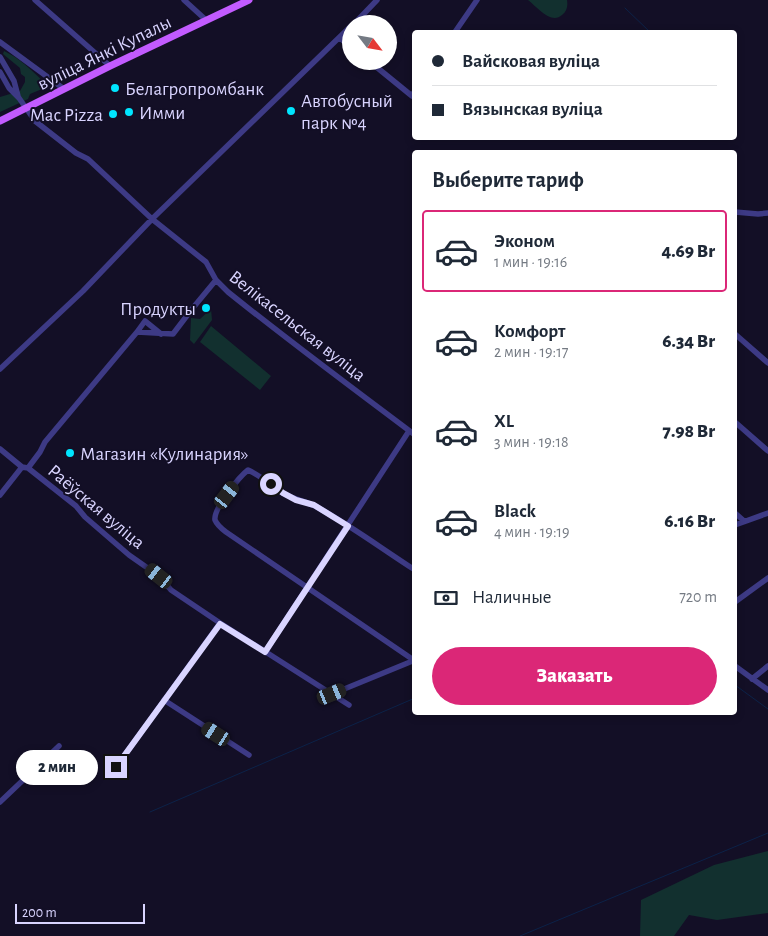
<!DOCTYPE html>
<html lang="ru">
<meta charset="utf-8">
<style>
:root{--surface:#fff;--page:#f2f2f3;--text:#1f2937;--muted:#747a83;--line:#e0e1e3;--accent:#db2777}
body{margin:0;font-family:"Alegreya Sans",sans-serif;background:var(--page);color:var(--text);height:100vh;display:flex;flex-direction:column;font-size:19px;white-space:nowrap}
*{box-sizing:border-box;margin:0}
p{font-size:16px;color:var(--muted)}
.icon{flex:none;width:28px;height:28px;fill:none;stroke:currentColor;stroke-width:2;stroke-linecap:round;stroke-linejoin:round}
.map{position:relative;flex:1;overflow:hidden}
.sheet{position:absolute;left:412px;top:150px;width:325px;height:565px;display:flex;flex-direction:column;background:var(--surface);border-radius:5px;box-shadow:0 2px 8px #0003}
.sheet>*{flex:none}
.guide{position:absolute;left:412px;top:30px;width:325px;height:110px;border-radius:5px;box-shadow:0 2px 8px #0003;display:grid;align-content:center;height:110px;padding:0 20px;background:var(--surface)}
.needle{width:32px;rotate:121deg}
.tools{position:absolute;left:342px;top:15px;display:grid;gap:10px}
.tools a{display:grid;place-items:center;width:55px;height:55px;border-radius:50%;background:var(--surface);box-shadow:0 2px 8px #0003;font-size:25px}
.scale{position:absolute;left:15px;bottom:12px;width:130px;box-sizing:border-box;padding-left:5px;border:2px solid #d9d4ff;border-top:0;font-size:14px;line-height:18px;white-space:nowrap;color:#d9d4ff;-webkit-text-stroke:4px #130f26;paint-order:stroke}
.end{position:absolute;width:22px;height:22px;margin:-11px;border:6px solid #d9d4ff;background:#111;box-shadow:0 0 0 2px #111}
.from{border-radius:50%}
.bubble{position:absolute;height:35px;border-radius:18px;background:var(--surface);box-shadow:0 2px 8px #0003;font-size:16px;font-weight:800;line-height:35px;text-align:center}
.car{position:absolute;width:15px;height:30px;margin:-15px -8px;border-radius:6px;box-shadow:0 0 4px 1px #0007;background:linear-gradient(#222 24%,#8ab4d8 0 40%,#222 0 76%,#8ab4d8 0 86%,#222 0)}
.guide b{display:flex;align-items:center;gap:18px;height:48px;font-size:19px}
.guide b+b{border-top:1px solid var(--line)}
.guide i{width:12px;height:12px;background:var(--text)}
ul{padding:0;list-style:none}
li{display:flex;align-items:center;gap:15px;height:82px;margin:0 10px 8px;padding:0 10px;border:2px solid transparent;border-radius:5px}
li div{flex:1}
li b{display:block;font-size:19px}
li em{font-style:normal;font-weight:800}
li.on{border-color:var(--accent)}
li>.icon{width:45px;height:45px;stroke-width:1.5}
h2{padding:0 20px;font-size:22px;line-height:60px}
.pay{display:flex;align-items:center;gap:12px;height:55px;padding:0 20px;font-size:19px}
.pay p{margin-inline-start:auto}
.cta{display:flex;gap:10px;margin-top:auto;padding:10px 20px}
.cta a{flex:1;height:58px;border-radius:30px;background:var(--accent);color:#fff;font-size:20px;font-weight:800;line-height:58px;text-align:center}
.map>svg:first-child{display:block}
.green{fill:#12302f}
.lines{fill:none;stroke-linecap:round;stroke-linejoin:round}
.stream{stroke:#0c2248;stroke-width:1}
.minor{stroke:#3d3a85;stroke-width:5.5}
.major{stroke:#c25bff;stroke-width:7}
.route{stroke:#d9d4ff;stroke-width:6}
.poi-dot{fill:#00e5ff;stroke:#130f26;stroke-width:2}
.labels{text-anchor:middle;stroke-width:4;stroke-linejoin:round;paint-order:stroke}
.street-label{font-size:19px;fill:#d9d4ff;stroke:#130f26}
.poi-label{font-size:19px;fill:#d9d4ff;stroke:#130f26;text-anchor:start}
</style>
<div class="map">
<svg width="768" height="936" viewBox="0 0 768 936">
<rect width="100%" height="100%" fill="#130f26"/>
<path class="green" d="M528,0h39c1,6 0,11 -5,15 -11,10 -25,-8 -34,-15z
M4,51c16,7 28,20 40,31l-2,7 -12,5 -2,5 -28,13v-15l20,-6 5,-9v-5l-4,-3 -1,-6 -17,-14z
M211,309l1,11 -18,24 -4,-4 1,-22 9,1z
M211,326l60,50 -11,14 -60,-48z
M768,851v62l-51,7 -28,-5 -15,21h-34l1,-36 73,-35z"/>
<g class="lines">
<path class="stream" d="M625,8l25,24
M735,685l33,24
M150,812l265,-114
M520,936l248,-103"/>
<path class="minor" d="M35,0l75,66
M184,0l22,20
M354,24l23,-24
M455,32l22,-32
M340,38l11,9
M0,42l64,47
M0,57l14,24 4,15
M369,61l43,35 3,-5
M0,72l9,16 10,10 16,23 41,32 12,6 64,60 54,43 10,18 12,12c61,49 124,96 187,143
M735,212l23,2 10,-1
M137,332l8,-11 16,13
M735,334l33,29
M0,369l83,-78 69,-72 199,-193
M735,422l33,29
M0,449l22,18 6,1 48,38 9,11 44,38 30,21 12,14 49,33 129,82
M28,468l12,-16 5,-10 92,-110 36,2 19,-25 24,-29
M0,495l22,-28
M735,513l9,8
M735,525l33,-12
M735,602l33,-24
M265,652l144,-221
M415,661l-189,-129c-4,-3 -9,-7 -11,-12 -2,-11 25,-44 33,-50 13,6 23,15 35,23 10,6 22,8 32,13 34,18 67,43 100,64
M735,666l33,24
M752,679l16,-13
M332,694l83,-34
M164,700l85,55
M116,767l104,-144
M0,802l59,-56"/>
<path class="major" d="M0,121l110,-55 139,-66"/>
</g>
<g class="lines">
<path class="route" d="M116,767l104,-143 45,28 83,-126 -34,-21 -18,-5 -13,-7 -12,-9"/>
</g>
<g class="poi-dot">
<circle cx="115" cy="88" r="5"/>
<circle cx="291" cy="111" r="5"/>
<circle cx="129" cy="112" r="5"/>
<circle cx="113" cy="114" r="5"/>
<circle cx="206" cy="308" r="5"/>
<circle cx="70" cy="453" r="5"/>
</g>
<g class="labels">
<g class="street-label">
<text transform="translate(104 52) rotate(-26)" y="7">вуліца Янкі Купалы</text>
<text transform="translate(298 325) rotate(38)" y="7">Велікасельская вуліца</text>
<text transform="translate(97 506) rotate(40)" y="7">Раёўская вуліца</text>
</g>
<g class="poi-label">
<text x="125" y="95">Белагропромбанк</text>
<text x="301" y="107">Автобусный<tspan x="301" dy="22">парк №4</tspan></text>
<text x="139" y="119">Имми</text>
<text x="103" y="121" text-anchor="end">Mac Pizza</text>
<text x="196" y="315" text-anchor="end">Продукты</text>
<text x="80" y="460">Магазин «Кулинария»</text>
</g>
</g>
</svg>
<div class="tools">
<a><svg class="needle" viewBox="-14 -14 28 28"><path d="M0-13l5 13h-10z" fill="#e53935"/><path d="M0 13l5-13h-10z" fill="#747a83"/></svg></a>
</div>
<div class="scale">200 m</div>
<i class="end from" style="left:271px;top:484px"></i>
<i class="end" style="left:116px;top:767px"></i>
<div class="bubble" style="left:16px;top:750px;width:82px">2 мин</div>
<i class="car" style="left:227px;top:495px;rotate:37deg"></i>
<i class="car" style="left:159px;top:576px;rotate:308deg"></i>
<i class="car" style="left:332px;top:694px;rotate:68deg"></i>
<i class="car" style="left:216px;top:734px;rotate:303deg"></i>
<div class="guide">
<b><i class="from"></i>Вайсковая вуліца</b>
<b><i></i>Вязынская вуліца</b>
</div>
<section class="sheet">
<h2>Выберите тариф</h2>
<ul>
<li class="on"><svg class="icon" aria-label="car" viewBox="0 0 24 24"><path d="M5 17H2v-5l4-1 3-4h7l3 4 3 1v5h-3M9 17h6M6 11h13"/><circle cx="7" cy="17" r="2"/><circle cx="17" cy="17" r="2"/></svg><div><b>Эконом</b><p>1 мин · 19:16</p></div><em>4.69 Br</em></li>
<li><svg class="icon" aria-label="car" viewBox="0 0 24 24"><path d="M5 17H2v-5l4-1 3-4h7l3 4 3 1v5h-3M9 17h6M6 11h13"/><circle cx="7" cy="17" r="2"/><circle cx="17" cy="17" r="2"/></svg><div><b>Комфорт</b><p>2 мин · 19:17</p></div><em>6.34 Br</em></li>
<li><svg class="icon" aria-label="car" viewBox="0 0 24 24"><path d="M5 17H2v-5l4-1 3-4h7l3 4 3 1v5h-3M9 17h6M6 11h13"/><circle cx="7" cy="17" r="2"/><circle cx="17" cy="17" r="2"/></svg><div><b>XL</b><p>3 мин · 19:18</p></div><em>7.98 Br</em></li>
<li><svg class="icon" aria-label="car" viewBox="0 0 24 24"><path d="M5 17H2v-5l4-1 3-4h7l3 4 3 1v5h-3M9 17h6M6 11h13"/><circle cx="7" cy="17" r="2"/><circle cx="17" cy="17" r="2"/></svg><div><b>Black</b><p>4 мин · 19:19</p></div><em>6.16 Br</em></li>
</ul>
<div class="pay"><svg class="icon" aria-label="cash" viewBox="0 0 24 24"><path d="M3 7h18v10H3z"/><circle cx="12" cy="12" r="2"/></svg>Наличные<p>720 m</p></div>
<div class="cta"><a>Заказать</a></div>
</section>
</div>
